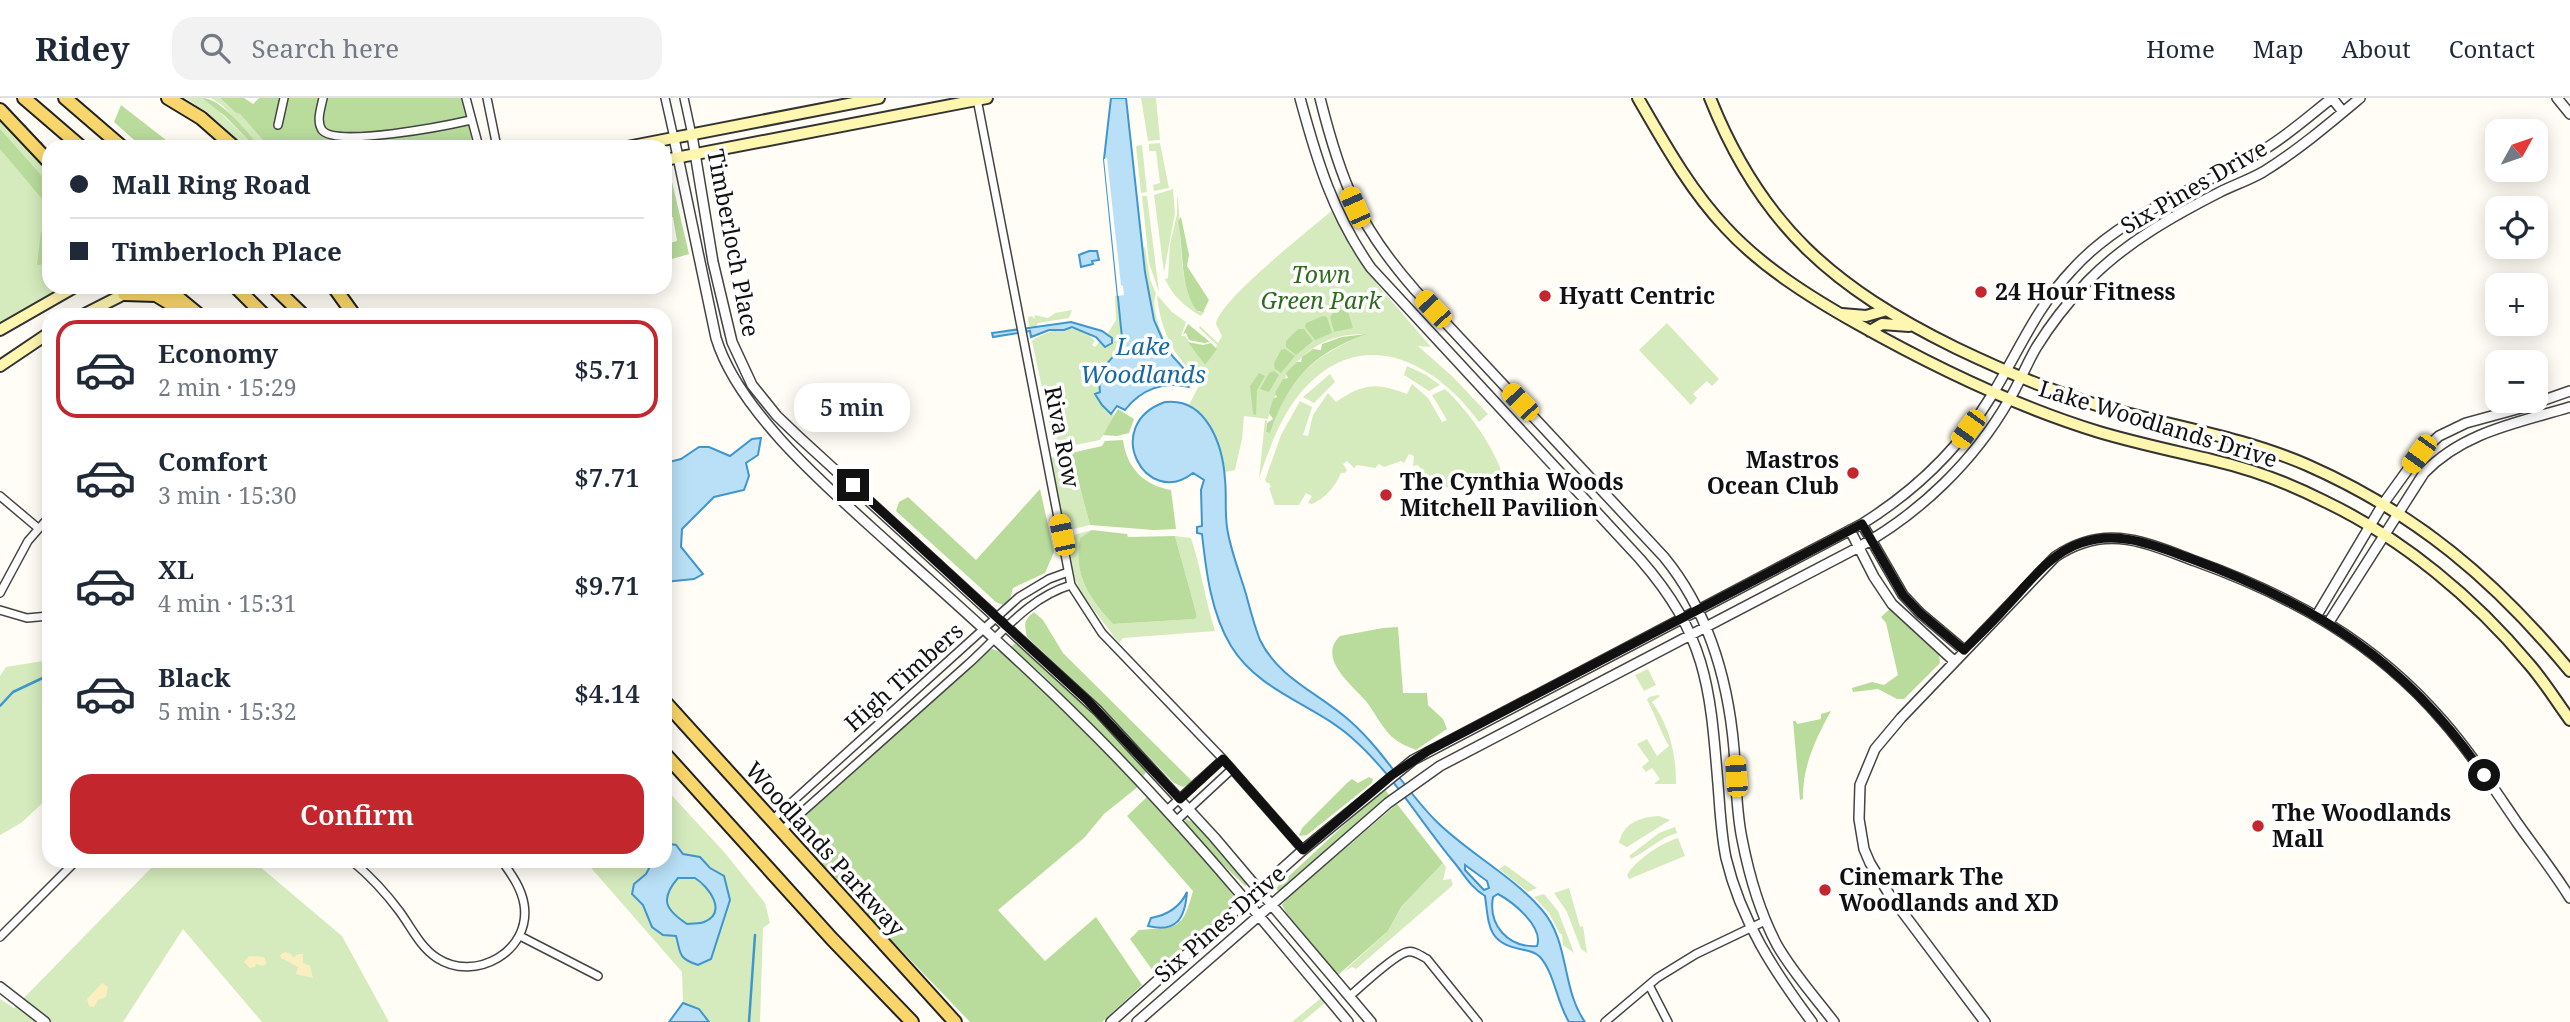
<!DOCTYPE html>
<meta charset="utf-8">
<style>
:root{--surface:#fff;--page:#f2f2f3;--text:#1f2937;--muted:#747a83;--line:#e0e1e3;--accent:#c4262e}
body{margin:0;font-family:"Noto Serif",serif;background:var(--page);color:var(--text);height:100vh;display:flex;flex-direction:column;font-size:26px;white-space:nowrap}
*{box-sizing:border-box;margin:0}
p{font-size:23px;color:var(--muted)}
.icon{flex:none;width:38px;height:38px;fill:none;stroke:currentColor;stroke-width:2;stroke-linecap:round;stroke-linejoin:round}
.map{position:relative;flex:1;overflow:hidden}
.details{position:absolute;left:42px;top:210px;width:630px;height:560px;display:flex;flex-direction:column;background:var(--surface);border-radius:21px;box-shadow:0 4px 18px #0003}
.details>*{flex:none}
.guide{position:absolute;left:42px;top:42px;width:630px;height:154px;border-radius:21px;box-shadow:0 4px 18px #0003;display:grid;align-content:center;height:154px;padding:0 28px;background:var(--surface)}
.needle{width:46px;rotate:50deg}
.buttons{position:absolute;left:2485px;top:21px;display:grid;gap:14px}
.buttons a{display:grid;place-items:center;width:63px;height:63px;border-radius:14px;background:var(--surface);box-shadow:0 4px 18px #0003;font-size:35px}
.end{position:absolute;width:32px;height:32px;margin:-16px;border:9px solid #111;background:#fff;box-shadow:0 0 0 4px #fff}
.from{border-radius:50%}
.bubble{position:absolute;height:49px;border-radius:21px;background:var(--surface);box-shadow:0 4px 18px #0003;font-size:23px;font-weight:600;line-height:49px;text-align:center}
.car{position:absolute;width:21px;height:42px;margin:-21px -10px;border-radius:9px;box-shadow:0 0 5px 2px #0007;background:linear-gradient(#f5c518 24%,#345 0 40%,#f5c518 0 76%,#345 0 86%,#f5c518 0)}
.guide b{display:flex;align-items:center;gap:24px;height:66px;font-size:26px}
.guide b+b{border-top:2px solid var(--line)}
.guide i{width:18px;height:18px;background:var(--text)}
ul{padding:12px 0 0;list-style:none}
li{display:flex;align-items:center;gap:21px;height:98px;margin:0 14px 10px;padding:0 14px;border:4px solid transparent;border-radius:21px}
li div{flex:1}
li b{display:block;font-size:26px}
li em{font-style:normal;font-weight:600}
li.selected{border-color:var(--accent)}
li>.icon{width:63px;height:63px;stroke-width:1.5}
.action{display:flex;gap:14px;margin-top:auto;padding:14px 28px}
.action a{flex:1;height:80px;border-radius:21px;background:var(--accent);color:#fff;font-size:28px;font-weight:600;line-height:80px;text-align:center}
header{display:flex;align-items:center;gap:42px;box-sizing:border-box;height:98px;padding:0 35px;background:var(--surface);border-bottom:2px solid var(--line)}
header strong{font-size:33px}
nav{display:flex;gap:38px;margin-inline-start:auto;font-size:24px}
.search{width:490px;height:63px;background:var(--page);display:flex;align-items:center;gap:18px;box-sizing:border-box;padding:0 24px;border-radius:21px;color:var(--muted);font-size:26px}
.map>svg:first-child{display:block}
.green{fill:#d5ebbd}
.forest{fill:#b9dc9c}
.sand{fill:#fbeec1}
.water{fill:#b9e0f7;stroke:#3f96cf;stroke-width:2;fill-rule:evenodd}
.pier{fill:#fffdf5}
.lines{fill:none;stroke-linecap:round;stroke-linejoin:round}
.stream{stroke:#3f96cf;stroke-width:2.5}
.minor-casing{stroke:#444;stroke-width:10}
.tertiary-casing{stroke:#444;stroke-width:12}
.secondary-casing{stroke:#333;stroke-width:14}
.primary-casing{stroke:#222;stroke-width:16}
.minor{stroke:#fff;stroke-width:7}
.tertiary{stroke:#fff;stroke-width:9}
.secondary{stroke:#fff6b0;stroke-width:10}
.primary{stroke:#f9d66b;stroke-width:12}
.route{stroke:#111;stroke-width:9}
.poi-dot{fill:#c4262e;stroke:#fff;stroke-width:2.5}
.labels{text-anchor:middle;stroke-width:7;stroke-linejoin:round;paint-order:stroke}
.street-label{font-size:23px;fill:#111;stroke:#fff}
.park-label{font-size:23px;font-style:italic;fill:#2f6b1f;stroke:#fff}
.poi-label{font-size:23px;font-weight:bold;fill:#111;stroke:#fff;text-anchor:start}
.water-label{font-size:24px;font-style:italic;fill:#1768a6;stroke:#fff}
</style>
<header>
<strong>Ridey</strong>
<div class="search"><svg class="icon" aria-label="search" viewBox="0 0 24 24"><circle cx="10" cy="10" r="6"/><path d="M15 15l6 6"/></svg>Search here</div>
<nav><a>Home</a><a>Map</a><a>About</a><a>Contact</a></nav>
</header>
<div class="map">
<svg width="2570" height="924" viewBox="0 0 2570 924">
<rect width="100%" height="100%" fill="#fffdf5"/>
<path class="green" d="M186,0h16l12,8 41,41h-11l-26,-25z
M211,0h9l16,15 4,1 29,33h-9l-37,-41z
M1141,0h15l4,42 -12,1z
M0,17l49,54v118h15l-64,39z
M1160,45l9,45 -15,3 -1,-6 7,-2 -4,-32h-7v-7z
M1142,47l5,47 -6,1 -5,-47z
M1173,91l2,24 -11,59 -10,-77z
M1177,97c6,32 -1,91 21,117l7,-1 -4,5c-15,-8 -29,-21 -36,-37l3,-1 2,-34 7,-30z
M1142,98h5l12,96 -10,-29z
M1335,110l45,71 -4,4 55,64 -13,-1 35,31 35,37 -9,8c-47,-65 -123,-99 -181,-26 -19,24 -29,54 -39,82l6,-58 2,1 -1,11 4,1c22,-59 38,-72 94,-99 -53,-1 -84,38 -96,85l-24,-3 -2,23 -7,31 -10,2c-5,-25 -13,-54 -36,-67l18,-35 -3,-3 -6,11c-25,-22 -37,-48 -41,-81l1,-1 14,16 14,10 -5,14h4l20,29 12,-20 -18,-17 1,-2 18,17 4,-7 -6,-12c2,-23 97,-97 119,-116z
M1145,149l5,32 6,15c-5,14 3,33 9,47l-2,1 -13,-38 -7,-56z
M1115,198h3c5,41 10,42 -17,74l4,39 10,7 -15,24 -45,9 -23,-108c12,-10 42,-18 55,-8 3,2 5,6 8,8l-3,4 3,2 5,-6 3,5h6l4,-7 -5,-6 8,-13z
M1072,212l-3,8 -31,5 -3,5 -6,-2 -1,-9 4,-1 2,3 1,-4 13,3 7,-5z
M1667,225l52,56 -7,7 -5,-5 -14,13 4,4 -6,7 -52,-55z
M1407,268l19,9 14,10 -11,6 -25,-16z
M1330,276l5,8 -21,21 -11,-6z
M1412,286l16,14 14,24 5,-2 -15,-25 13,-6c23,22 45,52 57,83l-4,1 1,6 5,-1 2,7 -9,2 -2,-7 -30,7 -9,-10 -4,4 4,5 -3,3c-14,-3 -27,-13 -35,-24l-5,1 1,-10 -5,-2 -5,9 -3,-2 -17,6 -5,-3 -4,4 -18,-3 -3,3 -7,-7 -4,3 4,6 -2,3h-4c-5,13 -17,26 -29,31l-4,-1 4,-7 -6,-3 -7,12h-24l-6,-17 2,-1 -2,-4h-2l-2,-3 16,-45 19,-34 12,6 -9,28 5,1 5,-21 15,-22 8,9c27,-19 41,-20 71,-8z
M1067,356l4,14 5,4 14,53 -25,6 -14,-73z
M1092,432l-12,8c-7,37 9,60 33,86l81,-5 3,-3 -22,-80 16,2c10,30 14,62 24,93l-92,7 -4,5 -38,-50 -6,-14 -8,-42z
M49,562v137l-28,26 -21,12v-159l6,-9z
M1648,571l8,16 -12,6 -9,-16z
M1658,597l2,1 -8,6c18,25 24,52 24,82h-22l6,-5 -8,-11 -6,4 -4,-5 7,-6 -12,-17 10,-5 10,17 12,-10c-9,-15 -13,-30 -22,-46l2,-3z
M665,690l60,65 40,50 5,20 -7,5 -3,94h-91l14,-19 -1,-31 -97,-111h80z
M1659,718l11,4 -43,27 -8,-4c4,-20 21,-26 40,-27z
M1675,729l2,6c-18,5 -29,18 -46,26l-2,-3 30,-23z
M1678,740l7,18 -56,23 -2,-4c9,-15 34,-32 51,-37z
M158,763h95l89,75 47,86h-127l-79,-93 -60,93h-123v-23l14,9z
M1443,765l3,4 -3,13 8,-1 2,6 -97,84 -4,-2 -9,5 45,-41 13,-24z
M1505,767l32,23 -9,4 -29,-23z
M1569,790l11,39 3,-1 4,27 -6,-4 -14,-37 -13,-19z
M1544,796l14,17 16,42 -11,-8 -1,-11h-2l-11,-21 -15,-16z
M1321,900l4,5 -23,19h-10z"/>
<path class="forest" d="M202,0c19,0 45,34 58,49h-5l-30,-31z
M220,0h24l9,6 6,-6h204l10,49h-204l-29,-33 -4,-1z
M121,7l54,42h-33l-28,-25z
M0,31l49,55v23l-49,-58z
M665,74l7,10 17,72 -24,7v-17l12,-3 -4,-24 -8,1z
M1181,119l8,38 -2,11 22,34 -6,12 -6,-1c-18,-23 -13,-63 -19,-90z
M41,134l8,3v29l-12,1z
M1347,210l6,20 -19,4 -4,-15 3,-4z
M1323,218l4,1 5,16 -17,7 -10,-13 1,-4z
M1188,226l22,18 -6,1 -15,-3 -3,-7 -3,1z
M1298,231h6l9,12 -17,14 -10,-8v-6z
M1366,236c-55,21 -76,44 -96,99l-4,-1 1,-9 6,-4 -4,-6 4,-14 4,-2 -2,-4 8,-14 5,-1 -2,-5 11,-11h4l1,-5 11,-8 8,1 1,-6 20,-7z
M1188,244l15,3 8,-2 6,6 -12,16z
M1285,251l10,7 -14,17 -6,-4 -1,-6 7,-13z
M1274,273l5,4 -10,17 -9,-3 9,-16z
M1259,275l6,3 -8,14 -1,25 -3,-1 -3,-28z
M1118,311l16,10 -5,14 -12,3 -14,-1z
M1123,342c4,28 20,45 48,50l5,39 -22,1 -64,-5 -14,-53 -5,-4 -4,-14 35,-8 3,-5z
M1040,391l14,63 -9,21 -32,15 -3,11 -7,6 -7,-3 -100,-91 3,-9 9,-5 68,63z
M1092,432l35,4 1,3 47,-1 22,80 -2,3 -82,5c-24,-26 -40,-49 -33,-86z
M1891,510l48,46 1,9 -36,36h-7l-19,-10 -25,3 -1,-4 20,-6 12,3 14,-10 -12,-52 -5,-6z
M1034,514l9,8 20,33 130,129 -10,5 -9,-4 -88,-91 -59,-55c-3,-13 -3,-17 7,-25z
M1398,529l5,66h24l1,12 15,14 4,10 -31,21c-7,-3 -15,-6 -20,-10 -13,-9 -21,-28 -31,-40 -14,-16 -48,-42 -25,-64l43,-8z
M1015,545l62,53 71,74 -5,6 -101,-102 -31,-27z
M992,551l12,4 135,133 -35,28 -20,24 -86,72 47,51 51,-44 46,68 -40,37h-132l-98,-102 -76,-86v-13l191,-171z
M1831,613c-15,27 -29,56 -28,88l-3,1 -7,-79h3l1,3 24,-5v-5z
M1369,679l4,2 -1,4 -65,52 -8,1 3,-8 46,-46 4,-3 6,4z
M1384,690l6,8 -111,97 -3,-5z
M1148,698l67,75 20,27 -3,10 -76,67 -26,-36 9,-9c39,-3 43,1 54,-39l-66,-75z
M1397,706l46,59 -42,44 -13,24 -50,44 -51,-61 -5,-9 6,-8z
M1184,720l14,7 50,58 -3,3c-15,-16 -55,-49 -61,-68z"/>
<path class="sand" d="M285,854l6,2 2,4 5,-4h5v9l7,3 3,12 -17,-4 2,-7 -17,-9 -1,-3z
M249,858l15,1 3,6 -4,3 -7,-2 -1,3 -5,1 -6,-6z
M102,885l6,4 -2,10 -8,3 -4,7 -5,-1 -2,-7z"/>
<path class="water" d="M1111,0h15l19,174 9,48 13,30 26,29 -4,8c-25,-6 -48,2 -64,23l-8,-4 -6,8 -9,-9 -7,-11 5,-2c-4,-32 17,-28 22,-54l-18,-179z
M1089,153h8l2,9 -7,1 1,3 -12,3 -2,-12z
M1071,224l31,9 10,7v5l-7,4 -9,-10 -24,-10 -8,3h-15l-18,7 -1,-6 -37,6 -1,-4z
M1165,304c42,-5 58,44 60,78 2,18 -1,35 3,53 4,21 12,41 18,61 4,15 8,31 14,46 19,39 59,53 90,81 33,29 55,69 86,100 32,32 76,54 106,89 28,32 19,78 43,112h-16c-12,-19 -15,-50 -29,-65 -6,-6 -12,-6 -20,-8 -33,-6 -31,-25 -35,-53 -15,-9 -21,-22 -32,-35 -33,-40 -61,-88 -101,-123 -38,-34 -93,-46 -121,-92 -20,-33 -25,-75 -29,-112l-5,-1v-6l5,-1 -1,-36 3,-10 -11,-7c-47,37 -93,-48 -28,-71zM1465,767l22,16 2,7 -5,2 -19,-20zM1498,796c15,8 46,33 39,52 -29,2 -49,-21 -44,-49z
M761,340l-3,17 -12,8 3,13 -5,14 -30,7 -32,32 -1,18 22,27 -9,5 -29,3v-119l16,-4 18,-12h10l21,9 22,-17z
M665,745l11,2 7,9 17,3 10,11 14,8 6,24 -19,59 -13,6c-21,-7 -17,-12 -22,-29l-13,-1 -11,-8 -9,-22 -11,-11 2,-10 12,-10 7,-13h12zM678,780h17c14,9 33,34 9,44 -4,2 -13,1 -17,2 -21,-14 -28,-24 -9,-46z
M1187,794c-2,26 -10,41 -39,34l3,-8c17,-3 29,-11 36,-26z
M683,905l16,6 10,13h-40z"/>
<path class="pier" d="M1107,60l14,127 2,1 1,9 -6,1 -14,-137z"/>
<g class="lines">
<path class="stream" d="M0,608l13,-14 36,-17
M749,924l6,-87"/>
<defs>
<path id="minor" d="M323,0c-2,10 -7,23 -1,32 14,18 127,-5 149,-10
M466,0l13,49
M487,0l10,49
M665,0l9,40
M684,0l8,37
M977,1l94,486 31,48 121,126 80,91
M278,27l6,-27
M0,398l38,32
M0,495l28,-52 21,-24
M0,512l27,8 22,-2
M1167,712l56,-51
M1177,722l55,-51
M771,723l248,-224 30,-18 19,-7
M781,733c62,-55 123,-110 185,-165 33,-29 61,-68 105,-81
M352,763c18,15 34,32 48,51 11,15 20,35 37,46 38,25 95,-7 87,-54 -3,-17 -13,-30 -22,-43
M520,838l78,40
M0,839l76,-76
M1649,887l19,37
M1350,898c10,-9 46,-42 57,-44 7,-2 14,4 20,7l51,63
M1605,924l52,-44 39,-24 69,-33"/>
<path id="tertiary" d="M1300,0c17,63 33,116 71,170l269,291c67,77 70,128 78,225 2,25 3,50 8,74 15,63 48,113 86,164
M1320,0c21,84 38,127 95,192l249,267c45,55 64,122 70,192 2,30 2,61 8,90 7,36 18,74 35,106 16,28 38,52 57,77
M2557,0l13,16
M692,37l21,127 19,80 20,43 25,31 22,21 298,273 117,127 157,185
M674,40l42,200c23,76 118,155 176,208 62,56 126,112 186,172 97,95 183,200 270,304
M1862,426l41,71 17,18 44,37
M1850,432l24,47 18,27 62,57
M2317,517l66,-111 36,-50 20,-18 27,-13 55,-15 49,-17
M2329,524l95,-149c39,-41 93,-50 146,-66
M0,889l45,35
M1111,924l192,-172 110,-90 449,-236c53,-33 97,-75 130,-129 27,-44 44,-87 80,-125 50,-56 125,-80 188,-118 26,-15 49,-36 72,-54l11,14
M1137,924l251,-219 52,-37 419,-219c61,-34 115,-86 150,-147 10,-16 17,-35 27,-52 14,-23 33,-47 52,-67 37,-38 85,-65 132,-89 14,-7 29,-12 43,-20 34,-21 66,-48 97,-74
M1985,924l-96,-128 -19,-31 -6,-14 -5,-30 1,-34 15,-36 26,-31 154,-161c50,-34 89,-15 140,4 97,35 180,81 248,160 28,32 51,68 75,103 17,24 36,48 52,74"/>
<path id="secondary" d="M1638,0c26,45 52,92 88,130 36,39 84,69 130,95 78,44 158,83 243,109 37,11 75,19 113,28 39,9 79,24 114,42 77,37 148,96 203,162 15,17 27,37 41,56
M1710,0c51,128 124,190 246,250 46,22 94,43 144,58 69,20 140,30 207,59 109,48 188,115 263,206
M627,49l252,-49
M665,62l322,-62
M1842,216l24,2 21,-6
M83,217l55,-28
M0,232l75,-43
M1870,233l12,-7 27,2
M0,268l49,-33"/>
<path id="primary" d="M24,0l57,49
M65,0l57,49
M168,0l33,20 33,29
M0,12l49,52
M165,189l34,28
M236,189l28,28
M274,189l29,28
M334,189l20,28
M124,196l32,1 33,20
M665,604l290,320
M665,656l167,185 80,83"/>
</defs>
<use href="#minor" class="minor-casing"/>
<use href="#tertiary" class="tertiary-casing"/>
<use href="#secondary" class="secondary-casing"/>
<use href="#primary" class="primary-casing"/>
<use href="#minor" class="minor"/>
<use href="#tertiary" class="tertiary"/>
<use href="#secondary" class="secondary"/>
<use href="#primary" class="primary"/>
</g>
<g class="lines">
<path class="route" d="M853,387l234,215 93,99 43,-40 80,91 89,-75 36,-24 434,-227 41,71 17,18 44,37c14,-14 28,-27 41,-42 22,-23 45,-55 76,-65 38,-13 72,2 108,15 126,46 218,104 295,217"/>
</g>
<g class="poi-dot">
<circle cx="1981" cy="194" r="7"/>
<circle cx="1545" cy="198" r="7"/>
<circle cx="1853" cy="375" r="7"/>
<circle cx="1386" cy="397" r="7"/>
<circle cx="2258" cy="728" r="7"/>
<circle cx="1825" cy="792" r="7"/>
</g>
<g class="labels">
<g class="street-label">
<text transform="translate(2194 89) rotate(-30)" y="8">Six Pines Drive</text>
<text transform="translate(733 145) rotate(79)" y="8">Timberloch Place</text>
<text transform="translate(2158 326) rotate(17)" y="8">Lake Woodlands Drive</text>
<text transform="translate(1062 339) rotate(79)" y="8">Riva Row</text>
<text transform="translate(904 579) rotate(-42)" y="8">High Timbers</text>
<text transform="translate(825 751) rotate(48)" y="8">Woodlands Parkway</text>
<text transform="translate(1220 826) rotate(-41)" y="8">Six Pines Drive</text>
</g>
<g class="park-label">
<text x="1321" y="185">Town<tspan x="1321" dy="26">Green Park</tspan></text>
</g>
<g class="poi-label">
<text x="1995" y="202">24 Hour Fitness</text>
<text x="1559" y="206">Hyatt Centric</text>
<text x="1839" y="370" text-anchor="end">Mastros<tspan x="1839" dy="26">Ocean Club</tspan></text>
<text x="1400" y="392">The Cynthia Woods<tspan x="1400" dy="26">Mitchell Pavilion</tspan></text>
<text x="2272" y="723">The Woodlands<tspan x="2272" dy="26">Mall</tspan></text>
<text x="1839" y="787">Cinemark The<tspan x="1839" dy="26">Woodlands and XD</tspan></text>
</g>
<g class="water-label">
<text x="1143" y="257">Lake<tspan x="1143" dy="28">Woodlands</tspan></text>
</g>
</g>
</svg>
<div class="buttons">
<a><svg class="needle" viewBox="-14 -14 28 28"><path d="M0-13l5 13h-10z" fill="#e53935"/><path d="M0 13l5-13h-10z" fill="#747a83"/></svg></a>
<a><svg class="icon" aria-label="locate" viewBox="0 0 24 24"><circle cx="12" cy="12" r="6"/><path d="M12 2v4M12 18v4M2 12h4M18 12h4"/></svg></a>
<a>+</a>
<a>−</a>
</div>
<i class="end from" style="left:2484px;top:677px"></i>
<i class="end" style="left:853px;top:387px"></i>
<div class="bubble" style="left:794px;top:285px;width:116px">5 min</div>
<i class="car" style="left:1355px;top:109px;rotate:336deg"></i>
<i class="car" style="left:1433px;top:211px;rotate:317deg"></i>
<i class="car" style="left:1520px;top:304px;rotate:317deg"></i>
<i class="car" style="left:1968px;top:331px;rotate:216deg"></i>
<i class="car" style="left:2419px;top:356px;rotate:216deg"></i>
<i class="car" style="left:1062px;top:437px;rotate:348deg"></i>
<i class="car" style="left:1736px;top:678px;rotate:356deg"></i>
<div class="guide">
<b><i class="from"></i>Mall Ring Road</b>
<b><i></i>Timberloch Place</b>
</div>
<section class="details">
<ul>
<li class="selected"><svg class="icon" aria-label="car" viewBox="0 0 24 24"><path d="M5 17H2v-5l4-1 3-4h7l3 4 3 1v5h-3M9 17h6M6 11h13"/><circle cx="7" cy="17" r="2"/><circle cx="17" cy="17" r="2"/></svg><div><b>Economy</b><p>2 min · 15:29</p></div><em>$5.71</em></li>
<li><svg class="icon" aria-label="car" viewBox="0 0 24 24"><path d="M5 17H2v-5l4-1 3-4h7l3 4 3 1v5h-3M9 17h6M6 11h13"/><circle cx="7" cy="17" r="2"/><circle cx="17" cy="17" r="2"/></svg><div><b>Comfort</b><p>3 min · 15:30</p></div><em>$7.71</em></li>
<li><svg class="icon" aria-label="car" viewBox="0 0 24 24"><path d="M5 17H2v-5l4-1 3-4h7l3 4 3 1v5h-3M9 17h6M6 11h13"/><circle cx="7" cy="17" r="2"/><circle cx="17" cy="17" r="2"/></svg><div><b>XL</b><p>4 min · 15:31</p></div><em>$9.71</em></li>
<li><svg class="icon" aria-label="car" viewBox="0 0 24 24"><path d="M5 17H2v-5l4-1 3-4h7l3 4 3 1v5h-3M9 17h6M6 11h13"/><circle cx="7" cy="17" r="2"/><circle cx="17" cy="17" r="2"/></svg><div><b>Black</b><p>5 min · 15:32</p></div><em>$4.14</em></li>
</ul>
<div class="action"><a>Confirm</a></div>
</section>
</div>
